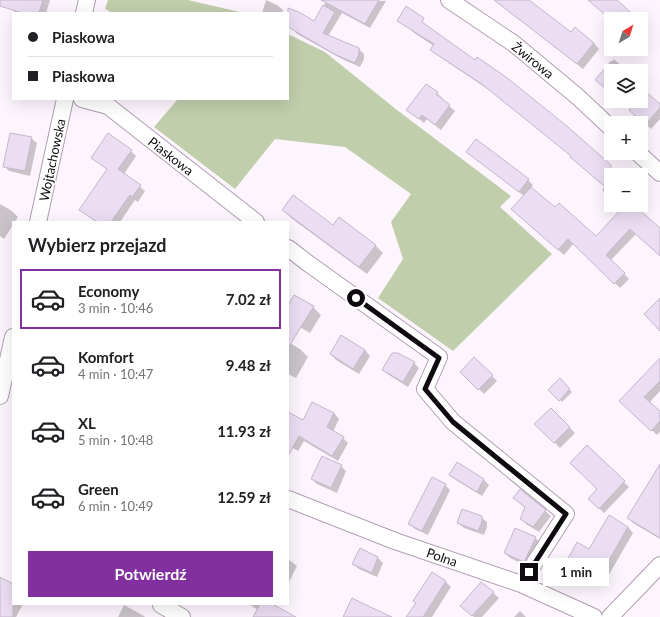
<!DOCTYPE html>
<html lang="pl">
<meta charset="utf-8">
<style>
:root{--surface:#fff;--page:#f6f6f6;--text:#202124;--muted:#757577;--line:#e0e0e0;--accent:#82309f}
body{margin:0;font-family:Lato,sans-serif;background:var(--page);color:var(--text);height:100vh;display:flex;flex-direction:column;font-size:15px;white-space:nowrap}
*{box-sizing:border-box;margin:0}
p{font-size:13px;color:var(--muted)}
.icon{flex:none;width:22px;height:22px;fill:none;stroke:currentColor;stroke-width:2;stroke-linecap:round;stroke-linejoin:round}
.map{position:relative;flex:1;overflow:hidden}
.details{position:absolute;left:12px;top:221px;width:277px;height:384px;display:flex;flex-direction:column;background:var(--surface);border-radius:0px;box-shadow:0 4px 16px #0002}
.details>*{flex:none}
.banner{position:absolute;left:12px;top:12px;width:277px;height:88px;border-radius:0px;box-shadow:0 4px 16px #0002;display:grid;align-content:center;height:88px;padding:0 16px;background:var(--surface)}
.needle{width:26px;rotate:38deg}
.fabs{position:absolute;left:604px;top:12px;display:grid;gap:8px}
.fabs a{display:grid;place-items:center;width:44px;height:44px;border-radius:0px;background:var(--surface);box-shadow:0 4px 16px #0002;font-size:20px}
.end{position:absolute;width:18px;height:18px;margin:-9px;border:5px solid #0f0a10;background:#fff;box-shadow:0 0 0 2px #fff}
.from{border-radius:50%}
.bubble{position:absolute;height:28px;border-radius:0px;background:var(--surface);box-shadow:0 4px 16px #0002;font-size:13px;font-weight:700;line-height:28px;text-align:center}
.banner b{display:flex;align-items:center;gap:14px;height:38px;font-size:15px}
.banner b+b{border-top:1px solid var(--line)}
.banner i{width:10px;height:10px;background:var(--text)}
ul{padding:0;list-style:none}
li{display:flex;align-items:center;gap:12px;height:60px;margin:0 8px 6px;padding:0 8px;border:2px solid transparent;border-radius:0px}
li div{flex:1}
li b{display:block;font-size:15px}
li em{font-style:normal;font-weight:700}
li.selected{border-color:var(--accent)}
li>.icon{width:36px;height:36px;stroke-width:1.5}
h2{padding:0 16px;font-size:18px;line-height:48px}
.button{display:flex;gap:8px;margin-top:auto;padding:8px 16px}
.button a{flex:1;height:46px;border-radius:0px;background:var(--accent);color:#fff;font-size:16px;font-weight:700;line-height:46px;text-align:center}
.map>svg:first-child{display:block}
.green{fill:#c1ceac}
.shadow{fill:#0003}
.building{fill:#ebddf2;stroke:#c4b7cb}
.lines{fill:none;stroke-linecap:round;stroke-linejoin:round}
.minor-casing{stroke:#af9eb0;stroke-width:18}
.minor{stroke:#fff;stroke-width:16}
.route{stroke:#0f0a10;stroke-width:5}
.labels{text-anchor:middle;stroke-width:3;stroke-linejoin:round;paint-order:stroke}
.street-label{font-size:13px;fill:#0f0a10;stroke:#fff}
</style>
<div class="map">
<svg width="660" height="617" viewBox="0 0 660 617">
<rect width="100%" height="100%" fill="#fdf5fd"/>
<path class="green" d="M108,0h80l56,13h-132l-7,-4z
M288,34l37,18 72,58 114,86 -11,11 52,47 -99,97 -75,-53 25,-39 -12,-37 20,-28 -66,-47 -70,-8 -40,50 -81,-62 24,-28h110z"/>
<path class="shadow" d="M14,0h36l-4,13h-31l-3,-4z
M266,0l11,5 6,5 -1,3h-20z
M327,0l59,1 -16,27 -28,-15 -14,23 31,13 5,5v5l-4,8 -18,-8 -45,-25 -4,-5 21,-7z
M494,0h32l45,34 23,9 5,6 -16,20z
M416,19l174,135 23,21h-2v24l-9,-9 3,-4 -33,-30 -83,-66 -52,-35 -6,-6 3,-3 -20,-13 -5,-5z
M614,59l13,12h-16v22l-15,-13z
M437,93l5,5 -1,1 14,12 -14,19 -14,-11 -3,4 -16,-13z
M641,99l19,7v13l-9,10 -15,-14 3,-14h2z
M31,138l6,5 -7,33 -21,-5 -5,-5z
M131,151l5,5 -12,18 21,17 -7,11 -3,-2 -15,22h-24l-15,-12 27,-40 -15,-12z
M467,152l61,28 5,5 -2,3 24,21 41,28 26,-28 -5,-4h16l27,25v26l-24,-22 -25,26 18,19 -9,9 -46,-45 -10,12 -46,-40 6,-19z
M0,204l12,7 6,6 -3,5h-2v3l-9,14 -4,-3z
M284,210l49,17 42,18 8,8 -16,21 -76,-56z
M288,307h25l8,8 -11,18 -22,-13z
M342,337l23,13 5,6 -11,18 -23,-14 -5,-6z
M288,342l12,7 8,8 -12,21 -8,-4z
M474,358l23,23 -13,13 -23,-22z
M660,360v31l-11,12 11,10v19l-3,3 -31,-29z
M414,363l5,5 -11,19 -19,-12 -6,-5z
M560,380l12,12 -10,10 -12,-12z
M551,409l24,24 -15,15 -24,-24z
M288,413l16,8 30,-8 5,6 -6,13 10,6 5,5 -10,18 -34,-20 -6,10 -9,-5 -1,3z
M587,447l42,40 -25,26 -15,-14 9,-10z
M458,463l26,17 5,5 -7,11 -26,-16 -5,-5z
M341,466l5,5 -9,22 -20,-9 -5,-5z
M660,469v70l-27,-16 -4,-5z
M445,485l5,5 -22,45 -13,-6 -6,-6z
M520,490l31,26 -12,16 -13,-8 -5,-6 5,-10 -6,-5z
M481,517l6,5v5l-3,8 -20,-7 -6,-5z
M628,527l5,6 -30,52 -31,-18 -5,-6 22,-11z
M535,538l6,5 -12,24 -19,-9 -5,-5z
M360,550l18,8 5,5 -6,14 -18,-8 -6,-5z
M288,559l9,7 -9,18z
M432,573l14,9 5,5 -19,30h-24l9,-13z
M0,578l11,6 2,-3v23h10l-7,13h-16z
M482,583l17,15 -17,19h-8l-7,-6z
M249,604h21l15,13h-31l4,-7z
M124,605l20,11 1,1h-27z
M520,611l6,6h-12z"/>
<path class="building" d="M0,0h43l-4,13h-17l-22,-7z
M321,0h58l-14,24z
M494,0h35l42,32 4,-5 19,16 -17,21z
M588,0h29l21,19h-28z
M323,5l12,7 -12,21 36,15v6l-4,9 -19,-8 -48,-28v-19l11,4 15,9z
M406,6l18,12 -2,4 53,38 2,-3 29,20 62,50 43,38v27l-41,-35 1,-1 -42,-34 -46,-37 -53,-35 4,-6 -37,-23z
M611,61v32l-16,-13z
M426,84l12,8 -2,2 14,11 -15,20 -13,-10 -3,4 -13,-9z
M646,92l14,12v4l-15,17 -16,-15 9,-9h3v-4z
M10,133l22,4 -7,34 -22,-4z
M108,133l24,17 -14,19 23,16 -9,12 -2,-2 -19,27h-14l-18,-12 28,-41 -16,-11z
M476,139l53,40 -10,13 -53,-40z
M531,187l24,20 4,-4 37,33 29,-31h9l26,23v28l-30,-27 -24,26 19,18 -11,11 -46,-45 -10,11 -47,-41z
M293,195l40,30 6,-8 37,28 -17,22 -77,-57z
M294,295l20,11 -26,42v-43z
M660,298v33l-16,-17z
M341,335l24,15 -12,19 -23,-15z
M392,353h6l17,9 -12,20 -21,-12z
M474,357l19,18 -15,15 -18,-18z
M660,358v23l-16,16 16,14v10l-9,10 -32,-30z
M560,378l10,11 -11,12 -11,-11z
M312,402l22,11 -7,14 17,10 -12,19 -33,-20 -11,20v-44l15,8z
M551,408l19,19 -16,16 -20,-19z
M587,445l38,36 -26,28 -11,-10 9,-10 -27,-26z
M322,456l20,9 -11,23 -20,-9z
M457,462l27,17 -7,13 -28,-17z
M660,464v74l-33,-20z
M432,477l14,7 -24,47 -14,-7z
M520,489l26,21 -13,17 -13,-8 5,-12 -12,-9z
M462,509l20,7v6l-4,9 -21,-8z
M609,515l19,12 -31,54 -31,-19 11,-20 12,7z
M515,528l21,9 -12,25 -20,-9z
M360,548l18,9 -6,16 -20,-9z
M432,572l14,9 -23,36h-17l10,-14 -3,-2z
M0,577l13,7v33h-13z
M481,582l13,10 -22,24 -12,-10z
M352,598l14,7 26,12h-49z
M260,604h12l24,13h-43z"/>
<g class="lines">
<defs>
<path id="minor" d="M449,0l64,43 65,54 33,31
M84,13l3,-13
M82,99l26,7 148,116
M638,153l22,20
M38,222l27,-123
M288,248l21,16 130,93 -14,32 28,33 113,92 -45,70
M0,396l13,-59
M288,499l107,42 126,43 73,33
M161,605l21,12
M610,617l50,-52"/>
</defs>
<use href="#minor" class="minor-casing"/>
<use href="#minor" class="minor"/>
</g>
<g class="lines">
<path class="route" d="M356,298l83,60 -14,31 28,33 113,92 -37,58"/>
</g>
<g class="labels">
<g class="street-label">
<text transform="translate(533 60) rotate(39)" y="5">Żwirowa</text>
<text transform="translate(171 156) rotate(38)" y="5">Piaskowa</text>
<text transform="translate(52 160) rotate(-78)" y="5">Wojtachowska</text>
<text transform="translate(442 557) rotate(19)" y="5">Polna</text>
</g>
</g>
</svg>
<div class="fabs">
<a><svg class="needle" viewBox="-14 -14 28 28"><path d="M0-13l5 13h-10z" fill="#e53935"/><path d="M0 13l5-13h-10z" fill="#757577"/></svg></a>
<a><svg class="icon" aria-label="layers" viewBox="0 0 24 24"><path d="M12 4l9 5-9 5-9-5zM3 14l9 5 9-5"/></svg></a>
<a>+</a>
<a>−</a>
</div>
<i class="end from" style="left:356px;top:298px"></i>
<i class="end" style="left:529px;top:572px"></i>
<div class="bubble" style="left:543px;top:558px;width:66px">1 min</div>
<div class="banner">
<b><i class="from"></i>Piaskowa</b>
<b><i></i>Piaskowa</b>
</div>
<section class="details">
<h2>Wybierz przejazd</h2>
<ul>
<li class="selected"><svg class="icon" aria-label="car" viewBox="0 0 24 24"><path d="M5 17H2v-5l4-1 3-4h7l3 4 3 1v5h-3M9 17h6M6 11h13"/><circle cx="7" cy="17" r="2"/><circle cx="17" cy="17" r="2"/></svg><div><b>Economy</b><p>3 min · 10:46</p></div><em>7.02 zł</em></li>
<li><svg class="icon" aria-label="car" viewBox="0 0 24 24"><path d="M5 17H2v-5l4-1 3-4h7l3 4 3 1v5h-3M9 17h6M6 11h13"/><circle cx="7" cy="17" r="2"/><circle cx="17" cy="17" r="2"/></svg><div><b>Komfort</b><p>4 min · 10:47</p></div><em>9.48 zł</em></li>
<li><svg class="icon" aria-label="car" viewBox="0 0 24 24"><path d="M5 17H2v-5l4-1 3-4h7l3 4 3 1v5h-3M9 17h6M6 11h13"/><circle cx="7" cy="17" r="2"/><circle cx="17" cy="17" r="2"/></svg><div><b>XL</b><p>5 min · 10:48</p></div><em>11.93 zł</em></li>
<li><svg class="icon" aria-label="car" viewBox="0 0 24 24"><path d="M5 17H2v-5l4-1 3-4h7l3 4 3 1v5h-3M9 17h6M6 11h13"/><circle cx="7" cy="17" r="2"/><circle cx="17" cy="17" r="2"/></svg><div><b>Green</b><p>6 min · 10:49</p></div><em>12.59 zł</em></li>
</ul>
<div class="button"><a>Potwierdź</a></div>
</section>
</div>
